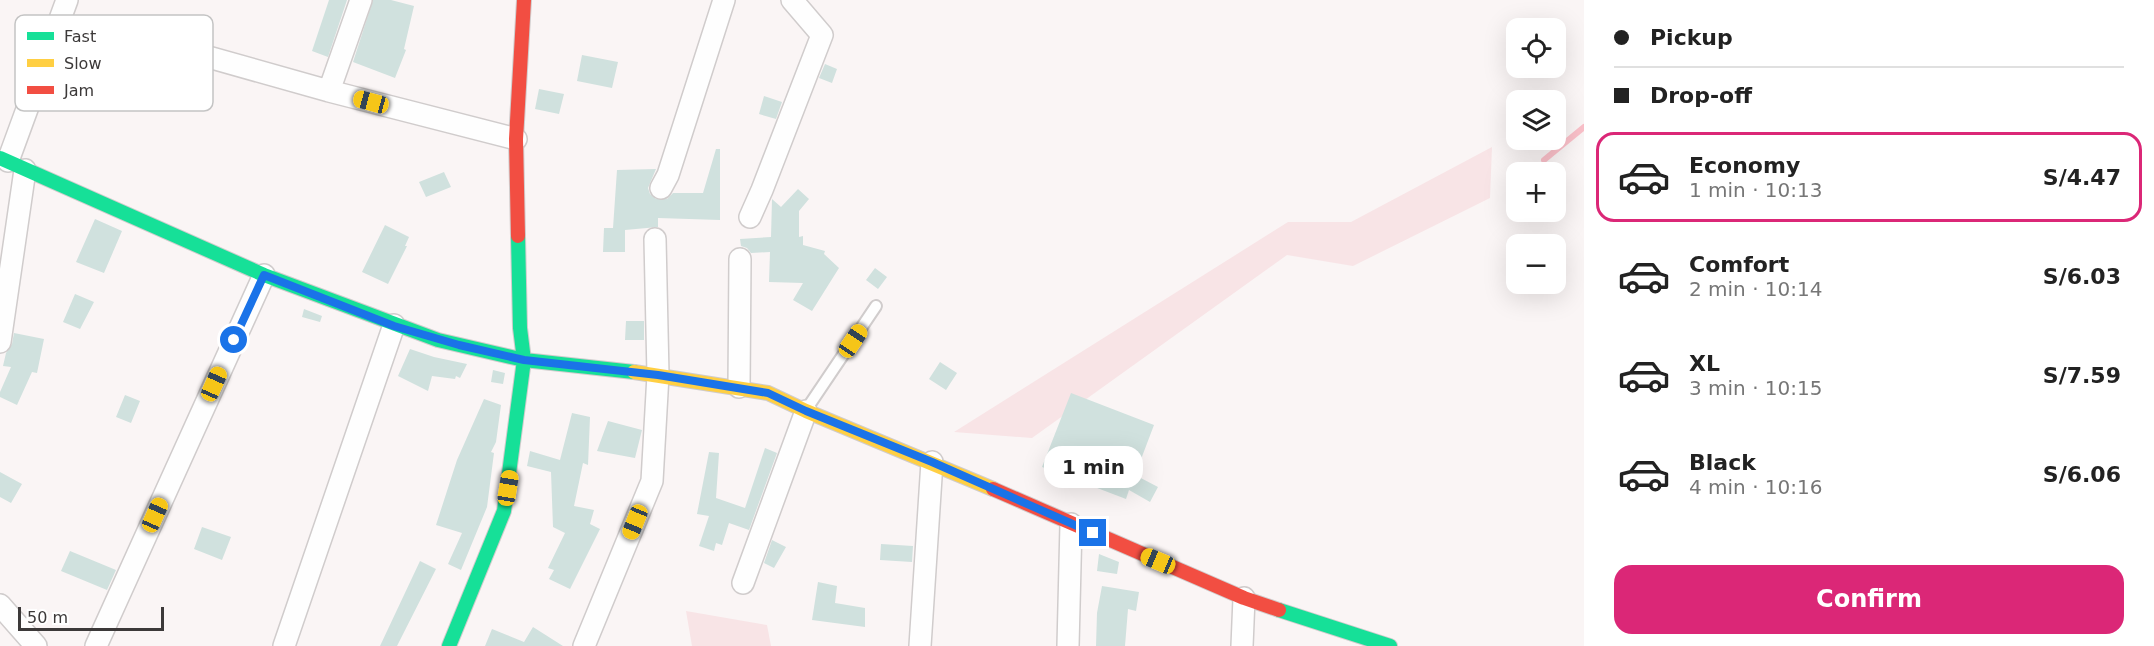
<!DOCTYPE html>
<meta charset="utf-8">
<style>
:root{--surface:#fff;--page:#f2f2f2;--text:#222;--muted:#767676;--line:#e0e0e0;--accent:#db2777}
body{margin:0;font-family:"DejaVu Sans",sans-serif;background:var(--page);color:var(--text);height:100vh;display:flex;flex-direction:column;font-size:22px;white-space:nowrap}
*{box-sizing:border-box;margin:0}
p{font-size:20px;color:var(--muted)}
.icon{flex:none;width:33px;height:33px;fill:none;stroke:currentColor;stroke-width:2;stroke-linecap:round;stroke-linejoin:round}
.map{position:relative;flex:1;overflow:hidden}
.details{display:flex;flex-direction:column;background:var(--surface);width:570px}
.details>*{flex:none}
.hud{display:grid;align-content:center;height:132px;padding:0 30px;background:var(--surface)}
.controls{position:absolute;left:1506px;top:18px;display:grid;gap:12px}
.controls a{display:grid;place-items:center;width:60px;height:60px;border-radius:12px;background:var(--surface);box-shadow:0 6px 24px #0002;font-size:30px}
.scale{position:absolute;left:18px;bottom:15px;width:146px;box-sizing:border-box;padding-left:6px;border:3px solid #3c3939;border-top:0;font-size:16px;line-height:21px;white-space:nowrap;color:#3c3939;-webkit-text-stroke:4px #fff;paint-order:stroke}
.end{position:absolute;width:27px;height:27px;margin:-14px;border:8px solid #1a73e8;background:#fff;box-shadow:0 0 0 3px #fff}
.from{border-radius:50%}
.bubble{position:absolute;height:42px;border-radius:18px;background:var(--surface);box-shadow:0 6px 24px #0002;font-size:20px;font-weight:700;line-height:42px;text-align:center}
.car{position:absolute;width:18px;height:36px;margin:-18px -9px;border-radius:8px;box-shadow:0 0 4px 2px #0007;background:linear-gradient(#f5c518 24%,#345 0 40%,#f5c518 0 76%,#345 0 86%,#f5c518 0)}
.hud b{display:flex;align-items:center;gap:21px;height:57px;font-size:22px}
.hud b+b{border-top:2px solid var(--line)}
.hud i{width:15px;height:15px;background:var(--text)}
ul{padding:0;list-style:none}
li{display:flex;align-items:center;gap:18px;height:90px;margin:0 12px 9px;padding:0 18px;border:3px solid transparent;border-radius:18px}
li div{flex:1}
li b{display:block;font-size:22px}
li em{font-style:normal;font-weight:700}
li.selected{border-color:var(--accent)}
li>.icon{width:54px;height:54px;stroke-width:1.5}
.cta{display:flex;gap:12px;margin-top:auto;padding:12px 30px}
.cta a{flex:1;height:69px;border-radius:18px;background:var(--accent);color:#fff;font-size:24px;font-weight:700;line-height:69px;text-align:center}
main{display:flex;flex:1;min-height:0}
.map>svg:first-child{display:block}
.green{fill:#f8e4e6}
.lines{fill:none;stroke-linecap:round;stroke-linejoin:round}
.stream{stroke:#fac0c9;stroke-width:6}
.building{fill:#d0e1de}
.lane-casing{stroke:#d0cccc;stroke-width:14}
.street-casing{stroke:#d0cccc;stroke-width:24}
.fast-casing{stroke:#d0cccc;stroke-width:16}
.slow-casing{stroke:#d0cccc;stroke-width:16}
.jam-casing{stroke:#d0cccc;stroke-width:16}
.lane{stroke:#fefefe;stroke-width:10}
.street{stroke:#fefefe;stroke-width:21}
.fast{stroke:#16e098;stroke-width:14}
.slow{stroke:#ffcf43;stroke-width:14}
.jam{stroke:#f24e42;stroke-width:14}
.route{stroke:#1a73e8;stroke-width:8}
.key{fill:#fff;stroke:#c4c4c4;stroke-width:1.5}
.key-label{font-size:16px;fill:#3c3939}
</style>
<main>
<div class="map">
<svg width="1584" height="646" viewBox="0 0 1584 646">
<rect width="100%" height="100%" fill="#faf5f5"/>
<path class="green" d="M1492,147l-2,51 -137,68 -66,-11 -255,183 -78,-6 334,-210h63z
M686,611l81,14 4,21h-79z"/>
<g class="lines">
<path class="stream" d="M1544,160l40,-33"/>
</g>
<path class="building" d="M329,0h18l-19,57 -16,-6z
M373,0h18l23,6 -10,43 2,1 -11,28 -42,-16z
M582,55l36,7 -6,26 -35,-7z
M825,64l12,5 -5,14 -13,-5z
M539,89l25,5 -5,20 -24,-5z
M764,96l18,6 -6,17 -17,-5z
M716,149h4v71l-62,-2v9l-33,3v22h-22l1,-24h9l4,-58 39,-1 -8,19 2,6 6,5h11l6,-6h30z
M444,172l7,15 -25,10 -7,-15z
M798,189l11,10 -10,12v26l4,-1v9l22,6 -1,3 15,14 -27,43 -19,-11 10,-17 -34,-1 1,-30 -19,1 -4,-5 -6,-2 -1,-7 31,-2 1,-38 9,8z
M95,219l27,12 -18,42 -28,-11z
M385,225l24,12 -4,9h2l-19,38 -26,-12z
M875,268l12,9 -9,12 -12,-9z
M75,294l19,8 -14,27 -17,-7z
M304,309l18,7 -2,6 -18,-5z
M626,321h18v19h-19z
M14,333l30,6 -7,34 -5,-1 -15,33 -17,-8v-5l11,-25 -8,-1 3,-13 6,-9z
M410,349l24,8 33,7 -7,14 -4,-2 -1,3 -23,-3 -4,15 -30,-15z
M940,362l17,11 -11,17 -17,-11z
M493,370l12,3 -2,11 -12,-2z
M1071,393l83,32 -19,50 23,12 -8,15 -21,-12 -3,9 -84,-32z
M125,395l15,6 -9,22 -15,-6z
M484,399l17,6 -5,37 -5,10 3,1 -7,54 -26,63 -13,-6 14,-31 -26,-8 21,-65z
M572,413l18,4 -2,48 -5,-2 -9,43 20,4 -4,14 10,5 -30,60 -21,-10 5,-9 -6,-2 17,-35 -12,-6 -2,-55 -24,-6 3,-15 30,9z
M608,421l34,9 -7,28 -38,-7z
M765,448l12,5 -28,77 -20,-7 -7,22 -6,-2 -2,8 -15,-5 10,-30 -12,-2 12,-62 10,1 -3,45 29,10z
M0,472l22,12 -11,19 -11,-6z
M202,527l29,10 -9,23 -28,-11z
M772,540l14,7 -12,21 -10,-5z
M881,544l32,2 -1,16 -32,-2z
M70,551l46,19 -9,20 -46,-19z
M1099,554l20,8 -2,12 -20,-3z
M420,561l16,8 -39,77h-17z
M818,582l19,4 -2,17 30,5v19l-53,-7z
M1102,586l37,6 -3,19 -8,-2 -3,37h-29l1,-33z
M533,627l30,19h-78l7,-17 32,13z"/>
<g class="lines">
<defs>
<path id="lane" d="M806,410l70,-104"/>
<path id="street" d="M187,51l142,40 187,48
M329,91l32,-91
M8,161l59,-161
M661,188l7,-13 56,-175
M750,217l12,-27 60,-155 -30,-35
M0,342l25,-172
M739,387l1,-128
M743,583l63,-172
M0,605l36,41
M96,646l168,-371
M284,646l110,-321
M584,646l68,-165 6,-106 -3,-136
M920,646l12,-184
M1068,646l3,-122
M1242,646l2,-48"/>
<path id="fast" d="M0,158l264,117 174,65 86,20 110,12
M1279,610l111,36
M449,646l55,-135 20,-151 -4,-32 -2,-92"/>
<path id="slow" d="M634,372l134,21 38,18 187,78"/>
<path id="jam" d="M518,236l-2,-97 8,-139
M993,489l251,109 35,12"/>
</defs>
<use href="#lane" class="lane-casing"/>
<use href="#street" class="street-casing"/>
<use href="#fast" class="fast-casing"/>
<use href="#slow" class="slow-casing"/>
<use href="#jam" class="jam-casing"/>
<use href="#lane" class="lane"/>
<use href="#street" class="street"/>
<use href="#fast" class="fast"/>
<use href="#slow" class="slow"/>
<use href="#jam" class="jam"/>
</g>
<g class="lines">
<path class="route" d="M234,340l30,-65 130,51 65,19 65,15 134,15 110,18 38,18 126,51 161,71"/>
</g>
<rect x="15" y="15" width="198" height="96" rx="9" class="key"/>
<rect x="27" y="32" width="27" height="8" fill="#16e098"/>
<rect x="27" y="59" width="27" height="8" fill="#ffcf43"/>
<rect x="27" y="86" width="27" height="8" fill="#f24e42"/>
<g class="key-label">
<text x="64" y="42">Fast</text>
<text x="64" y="69">Slow</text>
<text x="64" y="96">Jam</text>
</g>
</svg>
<div class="controls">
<a><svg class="icon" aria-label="locate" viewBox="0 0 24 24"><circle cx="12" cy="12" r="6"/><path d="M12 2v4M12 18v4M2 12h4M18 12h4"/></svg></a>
<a><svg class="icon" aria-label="layers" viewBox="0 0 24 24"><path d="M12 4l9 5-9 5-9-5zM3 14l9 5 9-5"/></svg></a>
<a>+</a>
<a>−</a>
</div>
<div class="scale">50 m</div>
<i class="end from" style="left:234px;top:340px"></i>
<i class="end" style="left:1093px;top:533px"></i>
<div class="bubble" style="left:1044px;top:446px;width:99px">1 min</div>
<i class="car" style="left:371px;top:102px;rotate:285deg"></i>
<i class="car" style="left:853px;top:341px;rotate:34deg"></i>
<i class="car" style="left:214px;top:384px;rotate:24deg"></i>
<i class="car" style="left:508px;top:488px;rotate:9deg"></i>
<i class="car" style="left:155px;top:515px;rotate:24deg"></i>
<i class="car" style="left:635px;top:522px;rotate:202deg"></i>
<i class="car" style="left:1158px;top:561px;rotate:293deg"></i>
</div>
<section class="details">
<div class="hud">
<b><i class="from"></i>Pickup</b>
<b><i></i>Drop-off</b>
</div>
<ul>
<li class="selected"><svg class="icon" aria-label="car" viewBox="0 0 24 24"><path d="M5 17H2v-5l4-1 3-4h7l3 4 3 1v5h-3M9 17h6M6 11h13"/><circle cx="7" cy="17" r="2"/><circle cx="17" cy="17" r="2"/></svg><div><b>Economy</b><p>1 min · 10:13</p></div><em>S/4.47</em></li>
<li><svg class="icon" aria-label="car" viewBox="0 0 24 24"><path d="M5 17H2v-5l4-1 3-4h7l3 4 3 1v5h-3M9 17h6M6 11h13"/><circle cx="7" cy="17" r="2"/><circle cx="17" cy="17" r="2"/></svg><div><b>Comfort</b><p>2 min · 10:14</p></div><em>S/6.03</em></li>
<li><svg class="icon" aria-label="car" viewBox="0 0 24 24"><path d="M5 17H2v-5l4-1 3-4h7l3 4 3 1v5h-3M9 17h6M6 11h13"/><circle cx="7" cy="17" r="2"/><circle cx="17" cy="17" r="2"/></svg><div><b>XL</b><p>3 min · 10:15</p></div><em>S/7.59</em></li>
<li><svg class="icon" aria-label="car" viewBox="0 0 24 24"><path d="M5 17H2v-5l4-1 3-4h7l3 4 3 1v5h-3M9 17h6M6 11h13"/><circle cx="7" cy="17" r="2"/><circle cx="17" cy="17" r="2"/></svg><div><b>Black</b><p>4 min · 10:16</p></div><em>S/6.06</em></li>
</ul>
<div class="cta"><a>Confirm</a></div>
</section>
</main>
